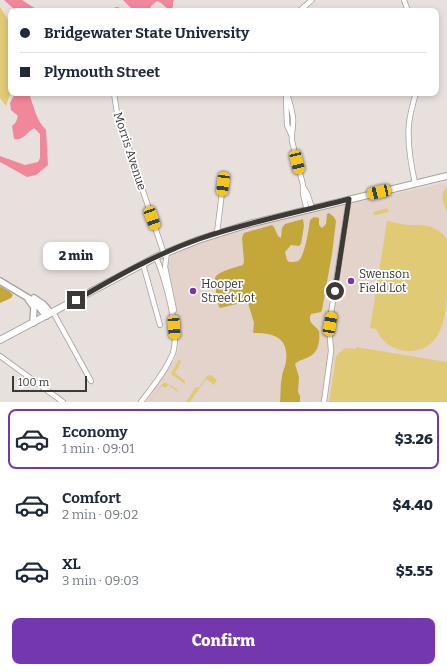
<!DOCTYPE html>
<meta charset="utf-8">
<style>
:root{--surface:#fff;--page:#f2f2f3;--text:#1f2937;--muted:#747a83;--line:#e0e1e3;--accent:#7537ad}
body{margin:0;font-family:Bitter,serif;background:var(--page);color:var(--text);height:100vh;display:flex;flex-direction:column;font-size:15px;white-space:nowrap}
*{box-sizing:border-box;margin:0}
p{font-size:13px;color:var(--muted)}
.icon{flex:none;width:22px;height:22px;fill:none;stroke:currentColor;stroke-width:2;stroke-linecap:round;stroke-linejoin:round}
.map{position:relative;height:402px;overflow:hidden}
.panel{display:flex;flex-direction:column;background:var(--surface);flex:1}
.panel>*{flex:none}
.top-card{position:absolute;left:8px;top:8px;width:431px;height:88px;border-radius:8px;box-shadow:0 2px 6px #0003;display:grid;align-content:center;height:88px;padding:0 12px;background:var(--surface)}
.scale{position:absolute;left:12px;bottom:10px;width:75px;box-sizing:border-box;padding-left:4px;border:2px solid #3c3937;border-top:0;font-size:11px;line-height:14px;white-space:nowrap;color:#3c3937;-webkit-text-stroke:3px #fff;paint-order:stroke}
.end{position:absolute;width:18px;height:18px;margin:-9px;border:5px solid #3c3937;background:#fff;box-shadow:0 0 0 2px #fff}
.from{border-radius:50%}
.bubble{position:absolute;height:28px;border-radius:8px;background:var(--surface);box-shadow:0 2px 6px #0003;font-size:13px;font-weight:800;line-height:28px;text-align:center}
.car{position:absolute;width:12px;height:24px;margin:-12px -6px;border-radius:5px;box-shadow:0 0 3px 1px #0007;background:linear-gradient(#f5c518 24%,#345 0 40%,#f5c518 0 76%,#345 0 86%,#f5c518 0)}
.top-card b{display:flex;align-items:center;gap:14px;height:38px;font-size:15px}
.top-card b+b{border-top:1px solid var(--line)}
.top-card i{width:10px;height:10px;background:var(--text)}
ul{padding:7px 0 0;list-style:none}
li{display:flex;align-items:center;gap:12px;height:60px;margin:0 8px 6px;padding:0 4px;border:2px solid transparent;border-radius:8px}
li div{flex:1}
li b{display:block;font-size:15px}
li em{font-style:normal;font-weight:800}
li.current{border-color:var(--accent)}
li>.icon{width:36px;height:36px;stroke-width:1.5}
.cta{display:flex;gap:8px;margin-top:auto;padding:8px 12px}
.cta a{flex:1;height:46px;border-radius:8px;background:var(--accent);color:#fff;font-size:16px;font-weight:800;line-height:46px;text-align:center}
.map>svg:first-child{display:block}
.built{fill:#e3d3cb}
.green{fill:#e1ca76}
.forest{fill:#c3a739}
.water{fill:#f0879b}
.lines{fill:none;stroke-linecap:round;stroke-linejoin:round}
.minor-casing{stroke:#a8a09c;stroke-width:6}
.tertiary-casing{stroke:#a8a09c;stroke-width:8}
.secondary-casing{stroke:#a8a09c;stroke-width:8}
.minor{stroke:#fff;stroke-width:4.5}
.tertiary{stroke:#fff;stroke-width:5.5}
.secondary{stroke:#fff;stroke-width:6}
.route{stroke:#3c3937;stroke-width:5}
.poi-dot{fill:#7537ad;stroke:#fff;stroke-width:1.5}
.labels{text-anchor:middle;stroke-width:3.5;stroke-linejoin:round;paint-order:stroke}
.street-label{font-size:12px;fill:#3c3937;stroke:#fff}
.poi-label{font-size:12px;fill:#3c3937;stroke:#fff;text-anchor:start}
</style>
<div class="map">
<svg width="447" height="402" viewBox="0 0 447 402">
<rect width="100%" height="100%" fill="#e8e0dc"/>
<path class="built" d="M447,182v220h-303l31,-44 4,-12 -3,-40 -9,-39 4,-11 20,-9 38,-13 60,-16z"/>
<path class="green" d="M0,7l11,17 -1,70 -4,12 -6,-8z
M447,187v25c-4,-10 -8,-16 0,-25z
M387,208l2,4 -13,3 -3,-1 1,-2z
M387,221c7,1 16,4 23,4 16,0 26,0 37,14 0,13 0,27 0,40 0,28 0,74 -41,72 -14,-1 -25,-10 -30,-22l-6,-1z
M356,347l91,15v40h-118l7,-46 9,-8 11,1z
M179,359l2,3 -6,11 10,8v3l-14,-10z
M211,375l6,5 -4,6v-2l-7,-5 -16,23h-4l9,-14 4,-1 8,-11z
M164,382l13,7 1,3 -10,-7 -3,3 -3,-2 -13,16z"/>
<path class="forest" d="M329,213l5,4 2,4 -4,33 -10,56 -1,2 -10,2c-4,9 4,11 8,17 1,8 0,19 -7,24 -5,4 -12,4 -17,9l4,13 -1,15 2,4v6h-20c1,-8 0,-17 2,-25 0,-5 3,-9 4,-15 3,-24 -11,-29 -32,-29l-1,-1 1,-9 -6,-20h-7l-21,5c-4,-7 -4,-14 -4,-21 0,-3 -2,-6 -1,-9 3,-7 22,-11 28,-13l1,-4 -2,-23 2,-5 28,-8 2,2 4,9 3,2 1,-10 3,-4 18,-5 1,7 -3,18 -2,2 -8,-1 -6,7 2,8 2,2c2,0 7,0 9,-1 7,-4 11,-34 12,-41l4,-3 5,1v7l3,3 4,-4 1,-10z
M0,286l10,6 3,3 -2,3 -11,5z"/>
<path class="water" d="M4,0h18l17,11h-23z
M123,0h51l-1,2v5l-4,3 -8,-7 -4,-2 -6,5 -1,5h-16z
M15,93h14c5,14 7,27 17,37l2,35 -12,10 -9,2 -27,-15v-6l25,9 13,-3 2,-4v-24l-6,-6c-7,4 -11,13 -20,11l-2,-13 4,-4 2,-6 -7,-6 -1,-7z"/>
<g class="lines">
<defs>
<path id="minor" d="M404,0l4,11
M117,10v1
M299,11l13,-11
M114,93l3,20 47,141
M287,93c2,8 5,16 6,25 1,8 -2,15 -1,23l11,44v9l4,16
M286,96l1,29 4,9
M415,183c-4,-18 -8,-40 -6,-59 1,-11 4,-21 7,-31
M303,187l4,6 5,15
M217,233l6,-49
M167,252l-2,15 9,43
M143,264l17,61
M53,312l38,69
M0,356l63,46
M141,402c11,-15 25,-31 32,-49 7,-23 -8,-74 -17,-96
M324,402l7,-51 -2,-25 20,-127"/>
<path id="tertiary" d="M0,281l35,21 11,14
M34,298l9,6 8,9
M28,299l6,8 -1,16"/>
<path id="secondary" d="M0,340l156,-83 42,-17 51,-16 198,-48"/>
</defs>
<use href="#minor" class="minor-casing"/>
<use href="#tertiary" class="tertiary-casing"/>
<use href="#secondary" class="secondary-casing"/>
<use href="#minor" class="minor"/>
<use href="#tertiary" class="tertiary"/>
<use href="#secondary" class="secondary"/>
</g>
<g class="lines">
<path class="route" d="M76,300c40,-23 80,-46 123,-61 49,-17 100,-27 150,-40l-14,92"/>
</g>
<g class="poi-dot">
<circle cx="351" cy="281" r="4"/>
<circle cx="193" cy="291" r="4"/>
</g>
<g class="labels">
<g class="street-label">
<text transform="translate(130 151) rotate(72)" y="4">Morris Avenue</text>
</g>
<g class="poi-label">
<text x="359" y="278">Swenson<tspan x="359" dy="14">Field Lot</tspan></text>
<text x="201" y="288">Hooper<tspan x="201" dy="14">Street Lot</tspan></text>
</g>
</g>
</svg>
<div class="scale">100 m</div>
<i class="end from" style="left:335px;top:291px"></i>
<i class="end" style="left:76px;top:300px"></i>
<div class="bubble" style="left:43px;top:242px;width:66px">2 min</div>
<i class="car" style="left:297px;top:162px;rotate:166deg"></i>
<i class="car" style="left:223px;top:184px;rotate:187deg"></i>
<i class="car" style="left:379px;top:192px;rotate:257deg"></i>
<i class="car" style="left:152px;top:218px;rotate:160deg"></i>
<i class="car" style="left:330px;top:324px;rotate:10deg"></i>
<i class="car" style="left:174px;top:327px;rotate:176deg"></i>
<div class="top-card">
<b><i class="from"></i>Bridgewater State University</b>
<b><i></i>Plymouth Street</b>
</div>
</div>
<section class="panel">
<ul>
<li class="current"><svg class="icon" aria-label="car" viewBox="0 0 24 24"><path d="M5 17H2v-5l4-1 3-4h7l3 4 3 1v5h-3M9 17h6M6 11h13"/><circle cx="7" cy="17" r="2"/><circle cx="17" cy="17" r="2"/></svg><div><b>Economy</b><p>1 min · 09:01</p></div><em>$3.26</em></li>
<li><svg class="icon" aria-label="car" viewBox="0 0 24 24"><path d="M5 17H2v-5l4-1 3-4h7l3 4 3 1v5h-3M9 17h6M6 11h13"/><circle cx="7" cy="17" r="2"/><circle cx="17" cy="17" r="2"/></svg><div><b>Comfort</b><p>2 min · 09:02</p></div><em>$4.40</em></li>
<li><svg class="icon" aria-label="car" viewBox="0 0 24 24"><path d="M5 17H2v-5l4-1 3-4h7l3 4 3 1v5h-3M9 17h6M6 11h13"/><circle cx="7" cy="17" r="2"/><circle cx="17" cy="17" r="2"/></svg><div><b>XL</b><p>3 min · 09:03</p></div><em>$5.55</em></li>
</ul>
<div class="cta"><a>Confirm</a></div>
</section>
